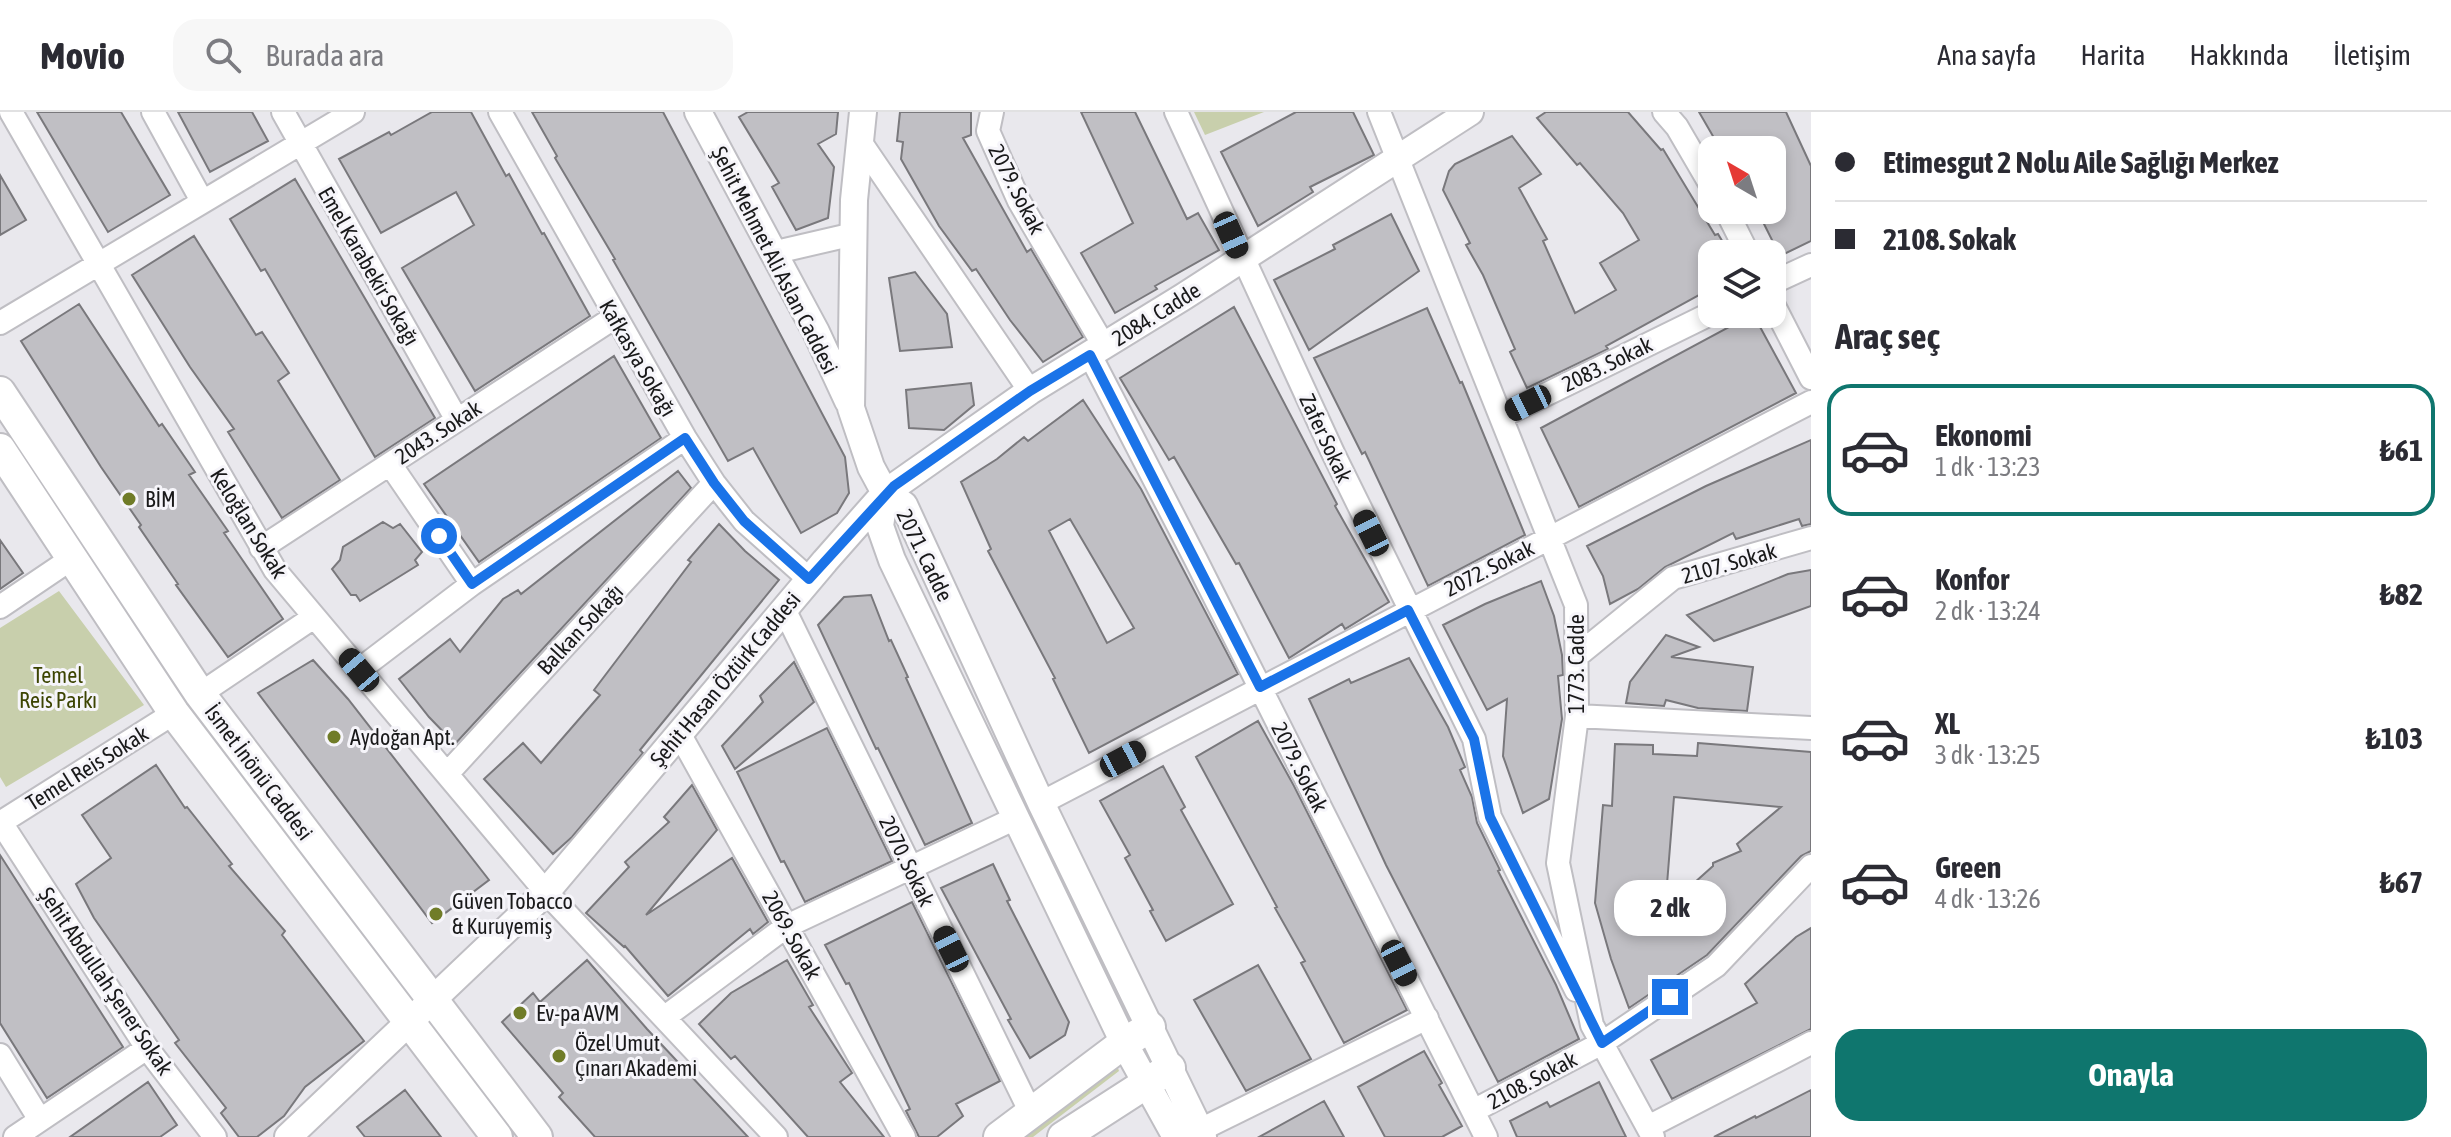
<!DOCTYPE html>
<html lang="tr">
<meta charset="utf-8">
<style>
:root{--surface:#fff;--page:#f7f7f7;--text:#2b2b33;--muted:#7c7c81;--line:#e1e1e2;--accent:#0f766e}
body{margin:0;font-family:"Asap Condensed",sans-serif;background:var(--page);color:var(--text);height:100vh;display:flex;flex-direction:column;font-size:30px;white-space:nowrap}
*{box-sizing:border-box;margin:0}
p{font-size:26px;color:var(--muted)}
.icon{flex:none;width:44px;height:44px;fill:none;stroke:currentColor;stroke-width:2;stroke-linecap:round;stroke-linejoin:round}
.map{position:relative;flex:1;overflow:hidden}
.side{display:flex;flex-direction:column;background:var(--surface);width:640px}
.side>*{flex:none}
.banner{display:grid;align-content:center;height:176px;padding:0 24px;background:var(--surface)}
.needle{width:52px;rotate:321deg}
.fabs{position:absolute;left:1698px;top:24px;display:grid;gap:16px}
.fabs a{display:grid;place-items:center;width:88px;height:88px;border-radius:16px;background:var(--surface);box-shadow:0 4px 12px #0003;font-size:40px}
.end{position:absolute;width:36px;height:36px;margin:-18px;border:10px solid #1a73e8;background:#fff;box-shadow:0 0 0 4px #fff}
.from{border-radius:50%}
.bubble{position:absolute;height:56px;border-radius:24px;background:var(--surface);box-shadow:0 4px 12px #0003;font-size:26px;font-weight:700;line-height:56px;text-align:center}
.car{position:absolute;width:24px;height:48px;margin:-24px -12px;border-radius:10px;box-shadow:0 0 6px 2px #0007;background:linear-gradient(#222 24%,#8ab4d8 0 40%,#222 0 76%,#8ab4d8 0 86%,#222 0)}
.banner b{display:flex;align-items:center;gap:28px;height:76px;font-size:30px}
.banner b+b{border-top:2px solid var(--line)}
.banner i{width:20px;height:20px;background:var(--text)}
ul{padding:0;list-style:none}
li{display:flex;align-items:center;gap:24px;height:132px;margin:0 16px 12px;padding:0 8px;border:4px solid transparent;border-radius:24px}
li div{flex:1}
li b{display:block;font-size:30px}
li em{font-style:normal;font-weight:700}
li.selected{border-color:var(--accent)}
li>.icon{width:72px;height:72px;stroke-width:1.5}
h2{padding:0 24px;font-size:36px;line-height:96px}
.cta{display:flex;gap:16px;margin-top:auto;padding:16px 24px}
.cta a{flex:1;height:92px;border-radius:24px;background:var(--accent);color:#fff;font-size:32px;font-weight:700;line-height:92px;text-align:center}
header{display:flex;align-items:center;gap:48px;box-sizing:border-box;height:112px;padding:0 40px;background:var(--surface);border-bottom:2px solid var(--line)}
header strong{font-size:38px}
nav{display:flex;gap:44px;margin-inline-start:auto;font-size:28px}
.search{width:560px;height:72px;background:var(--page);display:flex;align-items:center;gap:20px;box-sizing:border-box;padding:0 28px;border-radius:24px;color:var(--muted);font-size:30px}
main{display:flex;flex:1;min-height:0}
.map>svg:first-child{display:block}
.green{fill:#c8cfac}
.building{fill:#c0bfc4;stroke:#79787c;stroke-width:2;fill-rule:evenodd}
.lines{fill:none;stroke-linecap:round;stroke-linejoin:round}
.minor-casing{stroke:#bfbec3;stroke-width:26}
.tertiary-casing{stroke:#bfbec3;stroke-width:30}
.secondary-casing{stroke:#bfbec3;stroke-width:34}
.minor{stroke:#fff;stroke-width:22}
.tertiary{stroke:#fff;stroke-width:26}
.secondary{stroke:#fff;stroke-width:30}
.route{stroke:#1a73e8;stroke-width:10}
.poi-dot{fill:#707c28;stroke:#f6f5fa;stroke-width:3}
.labels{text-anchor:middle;stroke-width:6;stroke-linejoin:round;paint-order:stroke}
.street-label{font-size:22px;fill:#19191a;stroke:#f6f5fa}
.poi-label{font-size:22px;fill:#19191a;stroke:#f6f5fa;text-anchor:start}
.park-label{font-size:22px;fill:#3c4402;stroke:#f6f5fa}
</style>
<header>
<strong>Movio</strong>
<div class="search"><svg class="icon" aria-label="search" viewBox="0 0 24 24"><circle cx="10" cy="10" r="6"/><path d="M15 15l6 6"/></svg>Burada ara</div>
<nav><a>Ana sayfa</a><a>Harita</a><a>Hakkında</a><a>İletişim</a></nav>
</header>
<main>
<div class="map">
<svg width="1811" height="1025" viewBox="0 0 1811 1025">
<rect width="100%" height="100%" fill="#e9e8ed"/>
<path class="green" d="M1194,0h70l-59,23z
M59,479l85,114 -138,82 -6,-10v-149z
M1118,956l1,3 -86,66h-7z"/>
<path class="building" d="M37,0h84l49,83 -62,37z
M178,0h74l16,29 -58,31z
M432,0h39l35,64 3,-2 33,60 2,-1 46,83 -115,75 -73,-123 72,-43 -18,-33 -75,41 -42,-74 50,-27 2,3z
M532,0h131l182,345 4,36 -12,20 -36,20 -48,-85 -25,13 -115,-201 2,-1 -60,-101 2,-2z
M748,0h90l-2,22 -18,10 16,23 -6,51 -32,12 -24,-43 7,-4 -40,-66z
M900,0h71v23l-8,3 64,114 4,-3 52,88 -40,25 -33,-42 -34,-51 -4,2 -33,-45 -38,-67 2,-17 -6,-1z
M1081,0h54l52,107 11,-6 21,37 -64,36 2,3 -42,24 -34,-60 52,-30z
M1296,0h57l21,43 -64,32 3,5 -55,34 -37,-74z
M1546,0h82l33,38 2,-1 52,86 3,-1 12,20h-18v34l-106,58 2,3 -81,39 -17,-36 5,-3 -32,-74 -17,-30 4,-2 -27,-53 6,-19 6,-7 57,-28 29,38 -22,14 28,51 -4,2 32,72 41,-23 -16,-27 39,-23 -16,-27 -43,-50 -3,2 -40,-47z
M1699,0h87l25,54v75l-31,15 -23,-46h15v-60h-51z
M0,63l26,45 -26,15z
M295,67l140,239 -60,39 -110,-188 -4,2 -31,-52z
M1391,102l28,57 -110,79 -35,-70 61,-31 -2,-4z
M194,124l62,99 6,-3 27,41 -11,8 62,99 -58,38 -54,-86 6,-3 -44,-62 -58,-92z
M915,160l32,42 5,33 -52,4 -11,-73z
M79,192l80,122 3,-2 33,48 -6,3 39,56 -4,2 59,86 -55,38 -52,-72 2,-1 -39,-57 2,-2 -40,-58 -80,-126z
M1234,195l103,197 -2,2 54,96 -44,27 -3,-5 -53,34 -50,-95 -3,1 -62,-107 -5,3 -49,-82z
M1427,196l33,75 2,-1 63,153 -97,51 -63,-134 -3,2 -48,-96z
M1753,202l43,79 -217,114 -38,-79z
M614,244l47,82 -182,124 -55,-78z
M971,271l3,22 -30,25 -35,-2 -3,-38z
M1083,288l58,89 97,185 -149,79 -36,-74 2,-1 -67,-127 3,-2 -30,-67 36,-23 27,-22 4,4zM1070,407l64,109 -27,15 -58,-112z
M1811,328v84l-9,2 -3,-7 -63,20 -3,-6 -68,34 -27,22 -28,15 -7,-28 -16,-30 119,-60z
M678,359l13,17 -236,256 -26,-27 -30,-38 51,-40 10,13 43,-53 15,-9 3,4z
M383,410l10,6 7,-4 22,28 -7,8 3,5 -58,36 -4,-6h-5l-19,-26 8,-9 3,-13z
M719,412l26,27 34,29 -139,170 3,3 -71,84 -19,17 -69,-75 39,-36 18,20 59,-68 -6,-5 97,-128 -3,-2z
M0,428l23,33 -23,16z
M1811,458v36l-97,35 -27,-26 101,-41z
M1541,469l13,35 8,39 1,20 -5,1 4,43 -13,80 -26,14 -20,-57 4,-57 -20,11 -44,-85 42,-21z
M871,483l18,46 2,-1 17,37 -2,1 66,145 -47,22 -47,-97 -2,1 -58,-124 26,-28z
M1666,523l33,12 -28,10 82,10 -6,44 -49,-3 -32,-8 -2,6 -38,-3 4,-21z
M1409,546l39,69 17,40 -5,3 12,27 5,26 23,47 -2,1 58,114 23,54 -81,43 -112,-217 -77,-166 40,-20 2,4z
M313,548l35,39 141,181 -57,43 -174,-230z
M794,550l20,40 -79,67 -13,-23 41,-44 -3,-6z
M1258,609l36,65 113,224 -63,33 -43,-80 4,-2 -30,-53 2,-1 -81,-150z
M827,616l65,133 -87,41 -21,-41 -3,1 -44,-90z
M1698,631l113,9v99l-10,5 -94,99 -78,53 -18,-49 -16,-56 8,-98 9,1 3,-62 38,1v9l44,2zM1674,685l107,10 -44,37 4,7 -28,12v3l-48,43z
M156,653l29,43 2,-1 45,57 -3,2 56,65 -3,4 82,106 -59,46 -21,29 -27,21h-18l-18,-24 5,-5 -51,-65 4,-3 -85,-122 -18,-34 35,-26 -29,-43z
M1163,654l22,41 -4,3 52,94 -67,37 -16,-30 3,-1 -28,-52 5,-3 -30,-54z
M692,673l25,45 -71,85 86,-57 36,64 -15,12 -3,-5 -82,67 -43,-50 -1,1 -38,-34 43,-46 -4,-5 44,-40 -5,-5z
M0,743l123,192 -76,51 -47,-75z
M993,752l17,36 -3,1 62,121 -4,13 -35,23 -22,-38 3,-1 -70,-131z
M912,790l88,179 -44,23 7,12 -26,21h-18l-13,-26 4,-2 -61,-126 -3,1 -21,-39z
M1811,816v101l-139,70 -21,-39 106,-57 -12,-19 51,-47z
M587,848l60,69 101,108h-153l-36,-40 4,-4 -61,-71 31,-29 7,9z
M787,848l26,45 -4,2 43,66 -12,9 44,55h-76l-73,-81 -4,3 -32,-35 32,-31z
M1258,853l53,94 -65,32 -52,-91z
M1424,939l18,32 -3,2 23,41 -20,11h-57l-27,-50z
M148,970l29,43 -17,12h-90z
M1599,970l27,55h-109l-7,-16 37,-19 3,5z
M405,978l36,47h-76l-8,-10z
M1811,978v47h-97l41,-21 1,2z
M1324,989l20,36h-85z"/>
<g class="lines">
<defs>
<path id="minor" d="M11,0l264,458 271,322 230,245
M153,0l49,89
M283,0l174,308
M500,0l185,326 29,45 30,38 65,58
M992,0l-4,19 31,70 85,145
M1176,0l158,343 140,284 16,78 86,173
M1379,0l197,493 1,111 -19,147 34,162 61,112
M1664,0l13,15 35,60
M859,28l171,251
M1726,98l22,44
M772,141l82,-19
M1772,171l39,-18
M1772,190l39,76
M0,211l353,-211
M1090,243l106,205 290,577
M1502,304l210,-103
M390,352l82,120
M261,436l354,-231
M0,495l71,-48
M784,497l247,504
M1577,544l96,-78 138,-40
M359,558l113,-86 213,-146
M200,582l114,-77
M1577,604l234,12
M679,621l225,404
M447,662l267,-291
M1041,691l770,-401
M0,709l147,227 68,89
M0,711l174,-110
M665,905l122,-91 229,-108
M0,943l40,65
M1473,999l129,-68 114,-77 95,-100
M1648,1015l163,-84
M1200,1018l227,-112
M15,1025l132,-89"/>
<path id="tertiary" d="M698,0l118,220 32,69
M863,0l-9,88 -3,208 20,59 14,26
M885,381l19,12 137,298 162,334
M885,381l-5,33 12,34 232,483 52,94
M288,1025l258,-245 279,-331 60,-68 145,-102 153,-94 287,-185"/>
<path id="secondary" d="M0,280l200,302 337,443
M0,337l174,264 323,424
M999,1025l125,-94 26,-16
M1063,1025l107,-69"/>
</defs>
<use href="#minor" class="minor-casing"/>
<use href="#tertiary" class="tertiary-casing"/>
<use href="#secondary" class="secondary-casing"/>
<use href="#minor" class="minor"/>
<use href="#tertiary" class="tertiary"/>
<use href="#secondary" class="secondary"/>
</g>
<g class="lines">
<path class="route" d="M439,424l33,48 213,-146 29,45 30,38 65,58 85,-93 136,-95 60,-36 170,332 148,-77 66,129 16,78 112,226 68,-46"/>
</g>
<g class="poi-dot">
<circle cx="129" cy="387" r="8"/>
<circle cx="334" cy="625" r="8"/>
<circle cx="436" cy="802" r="8"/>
<circle cx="520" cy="901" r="8"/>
<circle cx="559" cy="944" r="8"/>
</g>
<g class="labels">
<g class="street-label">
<text transform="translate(1017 77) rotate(63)" y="8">2079. Sokak</text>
<text transform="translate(775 148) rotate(63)" y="8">Şehit Mehmet Ali Aslan Caddesi</text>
<text transform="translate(369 154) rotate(60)" y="8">Emel Karabekir Sokağı</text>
<text transform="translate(1156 202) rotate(-32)" y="8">2084. Cadde</text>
<text transform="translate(638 246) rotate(60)" y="8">Kafkasya Sokağı</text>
<text transform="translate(1607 252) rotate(-26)" y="8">2083. Sokak</text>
<text transform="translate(438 320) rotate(-33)" y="8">2043. Sokak</text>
<text transform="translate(1326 326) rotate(65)" y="8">Zafer Sokak</text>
<text transform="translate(249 411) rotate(58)" y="8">Keloğlan Sokak</text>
<text transform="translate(925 443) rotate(64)" y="8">2071. Cadde</text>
<text transform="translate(1729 451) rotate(-16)" y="8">2107. Sokak</text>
<text transform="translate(1489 456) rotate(-27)" y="8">2072. Sokak</text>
<text transform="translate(580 517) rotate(-47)" y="8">Balkan Sokağı</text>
<text transform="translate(1576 552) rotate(-90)" y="8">1773. Cadde</text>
<text transform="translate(725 567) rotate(-50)" y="8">Şehit Hasan Öztürk Caddesi</text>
<text transform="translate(1300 655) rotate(63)" y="8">2079. Sokak</text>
<text transform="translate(87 656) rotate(-32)" y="8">Temel Reis Sokak</text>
<text transform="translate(259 660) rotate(53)" y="8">İsmet İnönü Caddesi</text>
<text transform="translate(907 749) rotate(64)" y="8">2070. Sokak</text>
<text transform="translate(792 823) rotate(61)" y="8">2069. Sokak</text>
<text transform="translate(106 869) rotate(56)" y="8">Şehit Abdullah Şener Sokak</text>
<text transform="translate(1532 968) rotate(-28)" y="8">2108. Sokak</text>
</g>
<g class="poi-label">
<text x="145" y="395">BİM</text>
<text x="350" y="633">Aydoğan Apt.</text>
<text x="452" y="797">Güven Tobacco<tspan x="452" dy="25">&amp; Kuruyemiş</tspan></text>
<text x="536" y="909">Ev-pa AVM</text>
<text x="575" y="939">Özel Umut<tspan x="575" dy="25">Çınarı Akademi</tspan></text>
</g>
<g class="park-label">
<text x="58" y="571">Temel<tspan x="58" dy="25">Reis Parkı</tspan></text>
</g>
</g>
</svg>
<div class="fabs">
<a><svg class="needle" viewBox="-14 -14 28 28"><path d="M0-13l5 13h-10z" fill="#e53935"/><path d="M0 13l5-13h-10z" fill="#7c7c81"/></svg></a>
<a><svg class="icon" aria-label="layers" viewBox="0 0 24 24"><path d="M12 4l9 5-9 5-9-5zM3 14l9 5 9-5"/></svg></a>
</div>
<i class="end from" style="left:439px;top:424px"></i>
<i class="end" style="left:1670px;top:885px"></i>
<div class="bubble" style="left:1614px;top:768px;width:112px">2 dk</div>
<i class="car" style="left:1231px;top:123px;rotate:156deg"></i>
<i class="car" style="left:1528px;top:291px;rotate:244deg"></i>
<i class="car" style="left:1371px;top:421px;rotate:334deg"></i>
<i class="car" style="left:359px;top:558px;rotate:320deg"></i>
<i class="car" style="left:1123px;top:647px;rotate:62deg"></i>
<i class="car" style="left:951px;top:837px;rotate:334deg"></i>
<i class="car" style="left:1399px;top:851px;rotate:153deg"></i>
</div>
<section class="side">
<div class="banner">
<b><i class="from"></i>Etimesgut 2 Nolu Aile Sağlığı Merkez</b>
<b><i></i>2108. Sokak</b>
</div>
<h2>Araç seç</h2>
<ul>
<li class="selected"><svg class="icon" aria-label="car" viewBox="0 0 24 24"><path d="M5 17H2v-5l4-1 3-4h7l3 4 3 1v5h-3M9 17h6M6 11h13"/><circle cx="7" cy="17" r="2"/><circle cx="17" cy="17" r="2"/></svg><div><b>Ekonomi</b><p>1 dk · 13:23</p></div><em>₺61</em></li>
<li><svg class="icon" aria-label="car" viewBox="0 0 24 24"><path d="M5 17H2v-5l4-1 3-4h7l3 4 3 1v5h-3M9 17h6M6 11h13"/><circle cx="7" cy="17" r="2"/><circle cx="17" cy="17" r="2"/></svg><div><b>Konfor</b><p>2 dk · 13:24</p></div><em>₺82</em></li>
<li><svg class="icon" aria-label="car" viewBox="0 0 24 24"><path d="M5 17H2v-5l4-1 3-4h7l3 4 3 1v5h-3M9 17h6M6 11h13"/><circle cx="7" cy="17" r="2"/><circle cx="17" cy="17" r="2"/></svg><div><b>XL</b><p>3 dk · 13:25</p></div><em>₺103</em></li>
<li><svg class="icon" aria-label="car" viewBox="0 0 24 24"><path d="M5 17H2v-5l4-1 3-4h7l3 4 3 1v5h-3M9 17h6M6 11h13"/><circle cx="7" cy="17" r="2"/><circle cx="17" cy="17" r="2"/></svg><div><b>Green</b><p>4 dk · 13:26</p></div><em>₺67</em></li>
</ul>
<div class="cta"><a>Onayla</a></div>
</section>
</main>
